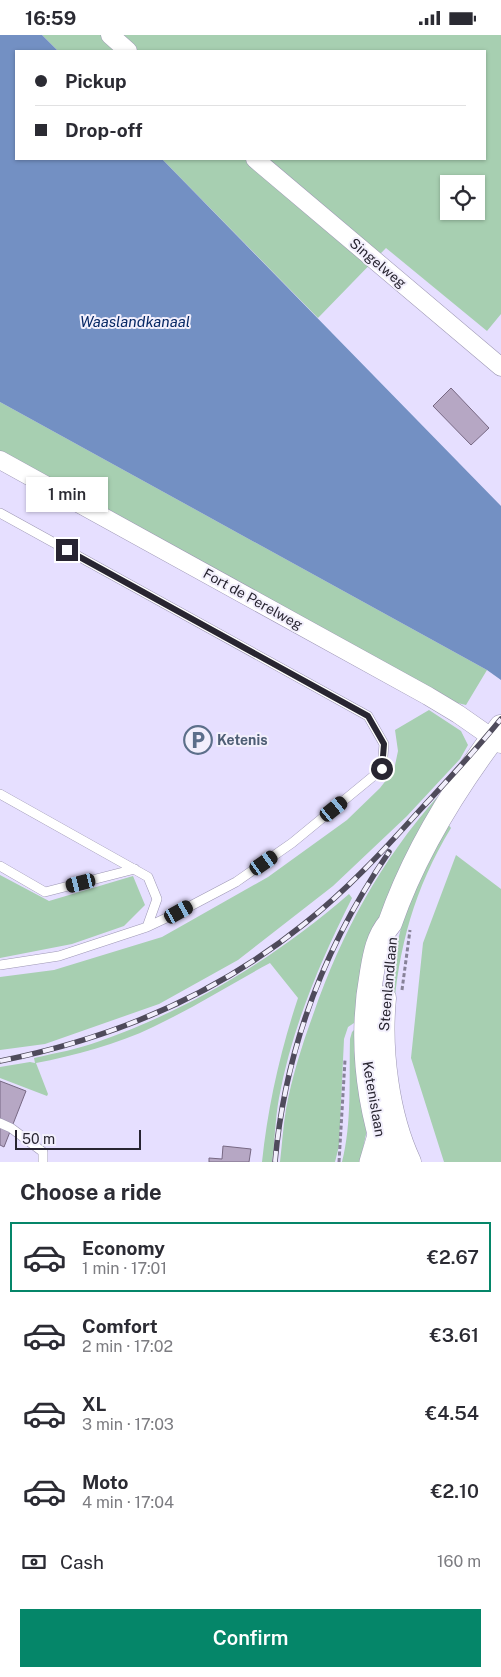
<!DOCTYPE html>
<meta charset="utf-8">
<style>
:root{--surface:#fff;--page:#f2f2f3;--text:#2b2b33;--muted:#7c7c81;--line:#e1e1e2;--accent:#058669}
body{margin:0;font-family:"Public Sans",sans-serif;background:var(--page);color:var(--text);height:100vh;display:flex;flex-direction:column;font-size:19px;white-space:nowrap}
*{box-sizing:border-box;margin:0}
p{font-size:16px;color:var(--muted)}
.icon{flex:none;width:28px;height:28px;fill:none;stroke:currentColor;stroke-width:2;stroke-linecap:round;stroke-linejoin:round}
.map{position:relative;height:1127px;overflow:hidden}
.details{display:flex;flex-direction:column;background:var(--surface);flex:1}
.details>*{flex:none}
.guide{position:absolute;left:15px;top:15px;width:471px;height:110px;border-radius:0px;box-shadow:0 1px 4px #0004;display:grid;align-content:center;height:110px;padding:0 20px;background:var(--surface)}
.controls{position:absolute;left:440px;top:140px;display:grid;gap:10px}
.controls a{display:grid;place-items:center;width:45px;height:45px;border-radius:0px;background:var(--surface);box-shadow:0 1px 4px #0004;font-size:25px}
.scale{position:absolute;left:15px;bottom:12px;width:126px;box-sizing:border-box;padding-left:5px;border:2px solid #282531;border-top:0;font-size:14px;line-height:18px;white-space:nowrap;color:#282531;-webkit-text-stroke:4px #f2effc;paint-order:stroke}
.end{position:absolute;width:22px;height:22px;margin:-11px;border:6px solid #282531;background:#fff;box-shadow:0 0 0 2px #fff}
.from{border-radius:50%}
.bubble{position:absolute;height:35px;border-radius:0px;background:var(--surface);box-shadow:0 1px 4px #0004;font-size:16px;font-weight:600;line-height:35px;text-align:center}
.car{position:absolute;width:15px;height:30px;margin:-15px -8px;border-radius:6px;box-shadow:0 0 4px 1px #0007;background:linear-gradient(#222 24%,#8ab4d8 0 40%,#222 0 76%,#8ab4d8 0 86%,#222 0)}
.guide b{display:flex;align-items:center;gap:18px;height:48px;font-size:19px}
.guide b+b{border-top:1px solid var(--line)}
.guide i{width:12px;height:12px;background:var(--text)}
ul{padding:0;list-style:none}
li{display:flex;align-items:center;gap:15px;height:70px;margin:0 10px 8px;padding:0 10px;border:2px solid transparent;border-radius:0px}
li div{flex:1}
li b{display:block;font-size:19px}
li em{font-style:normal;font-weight:600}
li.active{border-color:var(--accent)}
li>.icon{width:45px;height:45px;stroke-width:1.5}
h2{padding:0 20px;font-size:22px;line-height:60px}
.pay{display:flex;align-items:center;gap:12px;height:55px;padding:0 20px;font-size:19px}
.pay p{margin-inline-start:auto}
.action{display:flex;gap:10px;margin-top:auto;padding:10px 20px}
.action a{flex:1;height:58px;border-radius:0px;background:var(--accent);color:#fff;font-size:20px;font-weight:600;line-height:58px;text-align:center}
.status{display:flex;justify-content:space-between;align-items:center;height:35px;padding:0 25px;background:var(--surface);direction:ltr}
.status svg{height:14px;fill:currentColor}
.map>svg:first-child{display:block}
.green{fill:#a7cfb1;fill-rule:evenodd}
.water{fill:#7390c3}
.building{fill:#b6a7c4;stroke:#776883}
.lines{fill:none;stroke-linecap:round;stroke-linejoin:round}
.service-casing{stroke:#9d97b4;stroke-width:10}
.minor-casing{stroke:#9d97b4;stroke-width:19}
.tertiary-casing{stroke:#9d97b4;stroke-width:22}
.secondary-casing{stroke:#9d97b4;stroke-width:25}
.path{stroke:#878298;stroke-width:3;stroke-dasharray:4 2.5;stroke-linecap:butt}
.service{stroke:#fff;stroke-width:9}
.minor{stroke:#fff;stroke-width:18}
.tertiary{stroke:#fff;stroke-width:21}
.secondary{stroke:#fff;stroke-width:24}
.rail-casing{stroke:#4f4b5b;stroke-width:5.5}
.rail{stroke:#f2effc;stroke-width:4;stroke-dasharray:11;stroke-linecap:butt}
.route{stroke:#282531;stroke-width:6}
.labels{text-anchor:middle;stroke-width:4;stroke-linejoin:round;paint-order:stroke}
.street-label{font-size:14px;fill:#282531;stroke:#f2effc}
.service-label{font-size:14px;font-weight:bold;fill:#4e5e75;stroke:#f2effc;text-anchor:start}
.water-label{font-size:15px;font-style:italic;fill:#062764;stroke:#f2effc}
</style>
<div class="status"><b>16:59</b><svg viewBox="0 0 49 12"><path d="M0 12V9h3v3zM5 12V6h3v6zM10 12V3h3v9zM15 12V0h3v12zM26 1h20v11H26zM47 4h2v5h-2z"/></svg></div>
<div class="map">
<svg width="501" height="1127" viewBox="0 0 501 1127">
<rect width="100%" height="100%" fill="#e6dfff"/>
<path class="green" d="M42,0h459v279l-14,17 -101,-83 -68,70 -156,-159h323v-108h-427zM449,149h27v27h-27z
M0,367l487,268 -21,35 -38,-9 -428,-236z
M429,675l32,21 7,14 -8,14 -53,57 -74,70 -95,74 -79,44 -114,40 -45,6v-73l54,-7 108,-33 106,-60 79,-57 33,-32 14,-18 4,-19 -3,-21z
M438,761l-30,56 -51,169 -9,6 -4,12 -5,107 -4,16h-55c2,-17 3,-35 6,-53 6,-32 16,-64 27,-94 29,-83 67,-153 125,-219z
M448,789l3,4c-37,61 -53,120 -58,191l-3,-27 3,-32 10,-40 10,-29z
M456,820l45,34v273h-57l-33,-104 12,-115z
M0,840l49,26 84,-25 12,29 -21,21 -52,18 -72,14z
M349,859l3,4c-32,64 -60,129 -73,200 -4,21 -4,43 -7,64h-10c6,-56 18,-110 36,-164l-28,-35c-39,21 -77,45 -117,64 -35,17 -80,29 -117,36l12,31 -1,2 -47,-18v-11l30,-5 5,1 -1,-5c22,-5 45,-9 66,-17 93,-33 175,-83 249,-147z
M356,993l11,102 -7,32h-18c10,-39 7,-83 8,-123l2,-7z"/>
<path class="water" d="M0,0h42l16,16h-42v108h146l339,347v174l-14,-10 -487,-268z"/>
<path class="building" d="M451,353l38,40 -18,17 -38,-39z
M0,1046l26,10 -22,56 -4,-2z
M223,1111l28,3 -2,13h-40v-4l13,1z"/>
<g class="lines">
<defs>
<path id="service" d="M0,478l368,203 16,28 -2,25 -90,74 -56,39 -57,30 -32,15 -88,29 -59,9
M0,759l148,83 9,22 -10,28
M0,831l45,26 90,-23
M0,1088l11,5 32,24v10"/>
<path id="minor" d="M110,0l18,16
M255,124l246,208
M0,425l428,236 30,18 43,30"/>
<path id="tertiary" d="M370,1127l8,-27"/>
<path id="secondary" d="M384,963c-5,52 3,117 25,164
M388,1127c-21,-62 -28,-125 -16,-190 3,-18 6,-35 18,-49 25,-72 65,-136 111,-196"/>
</defs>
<use href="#service" class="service-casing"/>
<use href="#minor" class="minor-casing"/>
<use href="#tertiary" class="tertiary-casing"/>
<use href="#secondary" class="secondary-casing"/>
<path class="path" d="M402,955l8,-60
M339,1127l6,-102"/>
<use href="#service" class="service"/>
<use href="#minor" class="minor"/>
<use href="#tertiary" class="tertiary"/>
<use href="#secondary" class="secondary"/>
<defs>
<path id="rail" d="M0,1026c111,-22 216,-66 304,-137 43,-34 80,-74 116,-114 28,-30 55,-59 81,-91
M275,1127c10,-112 50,-217 114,-310"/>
</defs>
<use href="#rail" class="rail-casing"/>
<use href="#rail" class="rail"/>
</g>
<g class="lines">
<path class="route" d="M67,515l301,166 16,28 -2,25"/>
</g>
<defs>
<symbol id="parking-ring" viewBox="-11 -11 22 22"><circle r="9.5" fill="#f2effc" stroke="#5c6f8a" stroke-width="1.5"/><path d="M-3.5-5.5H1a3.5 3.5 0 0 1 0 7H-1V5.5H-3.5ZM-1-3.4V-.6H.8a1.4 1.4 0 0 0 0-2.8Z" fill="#5c6f8a"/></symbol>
</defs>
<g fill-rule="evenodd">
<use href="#parking-ring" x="182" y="689" width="32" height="32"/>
</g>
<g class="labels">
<g class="street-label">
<text transform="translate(378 228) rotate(40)" y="5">Singelweg</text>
<text transform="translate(253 564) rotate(29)" y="5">Fort de Perelweg</text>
<text transform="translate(388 949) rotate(-85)" y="5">Steenlandlaan</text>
<text transform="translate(374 1064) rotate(80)" y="5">Ketenislaan</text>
</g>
<g class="service-label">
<text x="217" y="710">Ketenis</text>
</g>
<g class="water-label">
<text x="135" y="292">Waaslandkanaal</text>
</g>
</g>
</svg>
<div class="controls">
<a><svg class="icon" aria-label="locate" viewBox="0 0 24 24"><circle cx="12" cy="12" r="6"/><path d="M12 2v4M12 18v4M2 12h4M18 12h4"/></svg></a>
</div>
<div class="scale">50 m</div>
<i class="end from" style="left:382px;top:734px"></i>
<i class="end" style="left:67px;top:515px"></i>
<div class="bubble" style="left:26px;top:442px;width:82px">1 min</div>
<i class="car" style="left:334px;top:774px;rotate:51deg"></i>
<i class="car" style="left:264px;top:828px;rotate:55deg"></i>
<i class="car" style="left:81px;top:848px;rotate:256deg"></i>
<i class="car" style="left:179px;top:877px;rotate:61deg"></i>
<div class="guide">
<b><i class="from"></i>Pickup</b>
<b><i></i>Drop-off</b>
</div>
</div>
<section class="details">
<h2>Choose a ride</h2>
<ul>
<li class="active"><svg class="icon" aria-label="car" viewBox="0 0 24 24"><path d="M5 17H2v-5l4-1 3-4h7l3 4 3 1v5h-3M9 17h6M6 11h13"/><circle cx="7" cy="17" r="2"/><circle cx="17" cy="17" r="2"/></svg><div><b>Economy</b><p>1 min · 17:01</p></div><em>€2.67</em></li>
<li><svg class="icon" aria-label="car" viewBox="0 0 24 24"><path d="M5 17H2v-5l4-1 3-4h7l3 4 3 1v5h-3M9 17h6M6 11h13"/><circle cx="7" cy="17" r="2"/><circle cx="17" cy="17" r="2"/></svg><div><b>Comfort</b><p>2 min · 17:02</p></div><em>€3.61</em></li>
<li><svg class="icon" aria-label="car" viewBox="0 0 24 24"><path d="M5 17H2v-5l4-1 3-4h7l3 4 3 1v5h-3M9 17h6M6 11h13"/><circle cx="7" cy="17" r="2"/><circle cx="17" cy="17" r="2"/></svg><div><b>XL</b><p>3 min · 17:03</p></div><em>€4.54</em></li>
<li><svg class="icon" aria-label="car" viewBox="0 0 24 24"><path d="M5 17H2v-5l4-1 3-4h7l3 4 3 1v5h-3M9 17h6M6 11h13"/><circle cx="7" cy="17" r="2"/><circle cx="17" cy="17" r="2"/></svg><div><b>Moto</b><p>4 min · 17:04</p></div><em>€2.10</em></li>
</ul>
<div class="pay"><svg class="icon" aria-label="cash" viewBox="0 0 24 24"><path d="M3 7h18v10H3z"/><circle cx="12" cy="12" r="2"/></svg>Cash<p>160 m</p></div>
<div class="action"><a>Confirm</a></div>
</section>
